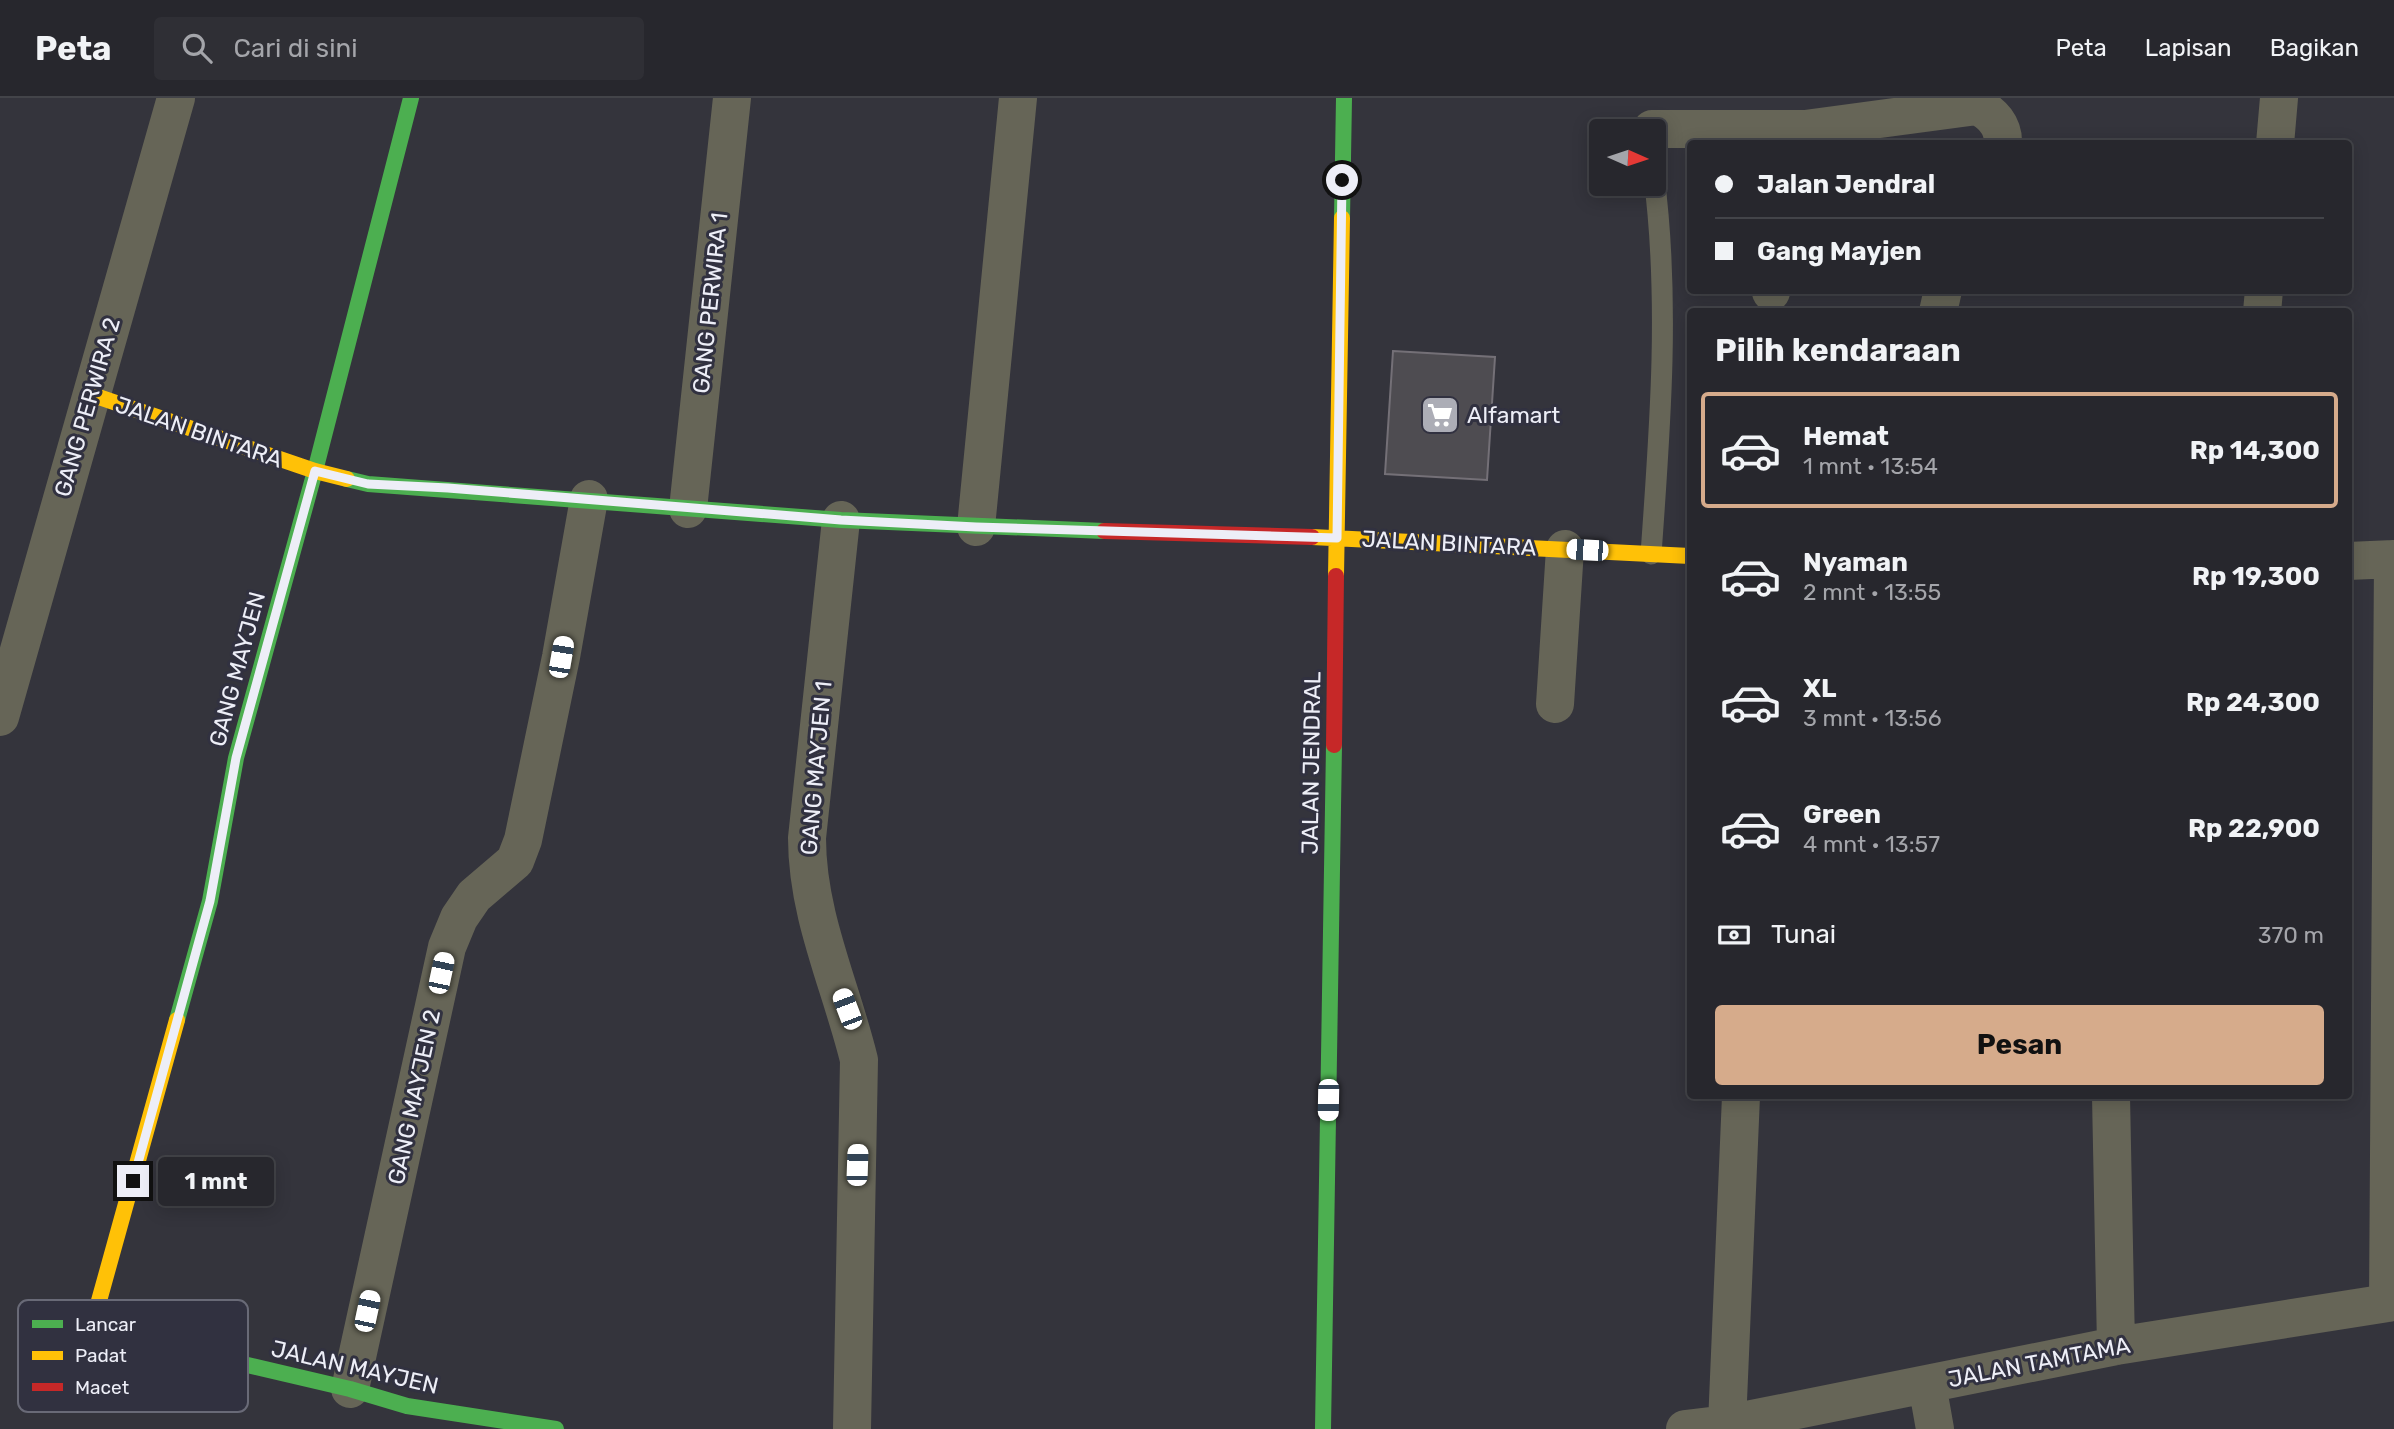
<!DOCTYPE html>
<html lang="id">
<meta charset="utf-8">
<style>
:root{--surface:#27272d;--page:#2f2f35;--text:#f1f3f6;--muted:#a4a5aa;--line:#434449;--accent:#d6ab8b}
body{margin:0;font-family:Rubik,sans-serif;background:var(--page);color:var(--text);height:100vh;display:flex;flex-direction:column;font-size:26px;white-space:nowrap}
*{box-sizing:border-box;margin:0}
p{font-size:23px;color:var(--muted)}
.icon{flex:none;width:38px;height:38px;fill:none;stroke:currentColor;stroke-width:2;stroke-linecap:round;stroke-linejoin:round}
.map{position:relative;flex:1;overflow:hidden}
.details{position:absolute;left:1687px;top:210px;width:665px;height:791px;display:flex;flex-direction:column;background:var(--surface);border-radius:7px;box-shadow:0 4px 18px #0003,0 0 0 2px var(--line)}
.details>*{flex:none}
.top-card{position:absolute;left:1687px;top:42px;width:665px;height:154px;border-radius:7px;box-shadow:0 4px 18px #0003,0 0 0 2px var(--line);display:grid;align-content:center;height:154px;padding:0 28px;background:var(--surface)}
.needle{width:46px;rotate:93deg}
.controls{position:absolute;left:1589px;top:21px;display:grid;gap:14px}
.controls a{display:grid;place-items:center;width:77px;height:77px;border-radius:7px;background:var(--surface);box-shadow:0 4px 18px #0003,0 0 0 2px var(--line);font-size:35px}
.end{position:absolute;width:32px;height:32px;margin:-16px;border:9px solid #edeef7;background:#111;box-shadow:0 0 0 4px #111}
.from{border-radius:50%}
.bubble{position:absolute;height:49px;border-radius:7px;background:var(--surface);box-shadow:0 4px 18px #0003,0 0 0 2px var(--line);font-size:23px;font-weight:700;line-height:49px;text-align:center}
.car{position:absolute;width:21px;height:42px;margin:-21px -10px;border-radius:9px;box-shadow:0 0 5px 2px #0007;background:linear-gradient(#fff 24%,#345 0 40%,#fff 0 76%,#345 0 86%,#fff 0)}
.top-card b{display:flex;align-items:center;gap:24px;height:66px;font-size:26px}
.top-card b+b{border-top:2px solid var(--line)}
.top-card i{width:18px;height:18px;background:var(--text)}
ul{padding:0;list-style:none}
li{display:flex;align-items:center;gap:21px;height:116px;margin:0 14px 10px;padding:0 14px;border:4px solid transparent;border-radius:7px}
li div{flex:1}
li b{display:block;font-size:26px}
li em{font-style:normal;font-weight:700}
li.selected{border-color:var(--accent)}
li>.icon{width:63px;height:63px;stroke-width:1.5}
h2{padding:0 28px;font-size:32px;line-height:84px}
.pay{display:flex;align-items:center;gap:18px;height:77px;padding:0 28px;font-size:26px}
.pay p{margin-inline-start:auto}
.primary-button{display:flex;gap:14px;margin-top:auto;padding:14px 28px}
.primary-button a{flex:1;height:80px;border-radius:7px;background:var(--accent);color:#111;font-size:28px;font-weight:700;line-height:80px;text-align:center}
header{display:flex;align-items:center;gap:42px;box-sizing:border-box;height:98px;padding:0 35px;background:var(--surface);border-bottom:2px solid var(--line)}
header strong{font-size:33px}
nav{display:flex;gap:38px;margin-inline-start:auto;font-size:24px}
.search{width:490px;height:63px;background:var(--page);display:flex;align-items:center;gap:18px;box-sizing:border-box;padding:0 24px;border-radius:7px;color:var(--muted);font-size:26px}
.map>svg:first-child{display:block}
.building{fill:#4e4c51;stroke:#747077;stroke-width:2}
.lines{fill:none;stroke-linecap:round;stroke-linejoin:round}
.lane{stroke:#666557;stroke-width:21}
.street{stroke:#666557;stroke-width:38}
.fast{stroke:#4caf50;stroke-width:16}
.slow{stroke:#ffc107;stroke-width:16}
.jam{stroke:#c62828;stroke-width:16}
.route{stroke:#edeef7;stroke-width:9}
.labels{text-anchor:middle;stroke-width:6;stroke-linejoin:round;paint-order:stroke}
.street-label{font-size:23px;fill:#edeef7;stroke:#313140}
.poi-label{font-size:23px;fill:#edeef7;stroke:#313140;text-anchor:start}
.key{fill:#313140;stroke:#696a77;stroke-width:2}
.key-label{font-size:19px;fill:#edeef7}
</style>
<header>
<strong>Peta</strong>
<div class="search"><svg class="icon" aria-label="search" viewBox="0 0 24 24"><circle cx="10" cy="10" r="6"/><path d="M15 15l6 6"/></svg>Cari di sini</div>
<nav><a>Peta</a><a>Lapisan</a><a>Bagikan</a></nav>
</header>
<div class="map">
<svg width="2394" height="1331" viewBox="0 0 2394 1331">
<rect width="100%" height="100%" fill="#34343c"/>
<path class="building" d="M1393,253l102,6 -8,123 -102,-6z"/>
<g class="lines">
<path class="lane" d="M1651,456c9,-125 19,-253 3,-377"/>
<path class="street" d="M1652,31h153l172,-23c15,7 27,19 26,38
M2275,46l4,-46
M1771,194v-2
M1938,214l5,-22
M2262,214l2,-22
M688,411l44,-411
M841,422l-34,318c0,78 34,148 52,222l-7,369
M976,429l42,-429
M2348,463l46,-2
M1555,606l10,-155
M0,619l176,-619
M2111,998l5,250
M2388,1205l5,-744
M1927,1286l8,45
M350,1291l97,-442 12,-29 15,-22 41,-35 8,-21 38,-183 28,-158
M1727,1326l14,-328
M1685,1331l42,-5 389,-78 278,-44"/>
<path class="fast" d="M1342,120l2,-120
M347,381l21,5 473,36 263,11
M177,922l33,-119 26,-143 79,-287 96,-373
M153,1245l197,46 57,17 149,23
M1323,1331l11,-684"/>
<path class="slow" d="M90,296l225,77 32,8
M1312,439l378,19
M1336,478l6,-358
M153,1245c-27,-6 -52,-3 -56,-35l80,-288"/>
<path class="jam" d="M1104,433l208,6
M1334,647l2,-169"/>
</g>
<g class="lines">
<path class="route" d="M133,1083l77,-280 26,-143 79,-287 53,13 80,4 393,32 135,7 361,11 5,-358"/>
</g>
<defs>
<symbol id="supermarket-square" viewBox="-11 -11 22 22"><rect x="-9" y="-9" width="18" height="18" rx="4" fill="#acadb6" stroke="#313140"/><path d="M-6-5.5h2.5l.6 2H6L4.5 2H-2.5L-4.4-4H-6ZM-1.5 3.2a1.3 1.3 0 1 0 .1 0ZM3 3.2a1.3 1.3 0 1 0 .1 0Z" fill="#fff"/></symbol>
</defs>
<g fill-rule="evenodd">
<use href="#supermarket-square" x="1418" y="295" width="44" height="44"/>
</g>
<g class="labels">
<g class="street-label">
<text transform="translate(710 205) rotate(-84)" y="8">GANG PERWIRA 1</text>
<text transform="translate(87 309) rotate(-74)" y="8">GANG PERWIRA 2</text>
<text transform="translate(199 334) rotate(19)" y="8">JALAN BINTARA</text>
<text transform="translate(1449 445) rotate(3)" y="8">JALAN BINTARA</text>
<text transform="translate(237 571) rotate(-75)" y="8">GANG MAYJEN</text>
<text transform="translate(1311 665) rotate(-89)" y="8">JALAN JENDRAL</text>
<text transform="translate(816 670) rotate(-85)" y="8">GANG MAYJEN 1</text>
<text transform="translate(414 999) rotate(-78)" y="8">GANG MAYJEN 2</text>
<text transform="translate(2039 1264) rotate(-11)" y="8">JALAN TAMTAMA</text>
<text transform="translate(355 1269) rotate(13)" y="8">JALAN MAYJEN</text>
</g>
<g class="poi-label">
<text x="1467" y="325">Alfamart</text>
</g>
</g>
<rect x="18" y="1202" width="230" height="112" rx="10" class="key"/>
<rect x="32" y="1222" width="31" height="8" fill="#4caf50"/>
<rect x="32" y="1253" width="31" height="9" fill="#ffc107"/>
<rect x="32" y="1285" width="31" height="8" fill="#c62828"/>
<g class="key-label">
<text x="75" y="1233">Lancar</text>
<text x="75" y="1264">Padat</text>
<text x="75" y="1296">Macet</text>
</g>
</svg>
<div class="controls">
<a><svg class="needle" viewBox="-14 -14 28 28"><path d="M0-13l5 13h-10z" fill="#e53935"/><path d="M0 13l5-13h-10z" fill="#a4a5aa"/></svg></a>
</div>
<i class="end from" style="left:1342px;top:82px"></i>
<i class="end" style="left:133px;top:1083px"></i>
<div class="bubble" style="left:158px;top:1059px;width:116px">1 mnt</div>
<i class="car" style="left:1587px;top:452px;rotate:273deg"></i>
<i class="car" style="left:561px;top:559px;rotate:10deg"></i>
<i class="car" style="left:441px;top:875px;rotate:12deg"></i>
<i class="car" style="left:847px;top:911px;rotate:339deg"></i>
<i class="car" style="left:1328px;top:1002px;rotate:181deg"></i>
<i class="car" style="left:857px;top:1067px;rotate:2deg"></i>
<i class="car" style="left:367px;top:1213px;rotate:12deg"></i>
<div class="top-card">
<b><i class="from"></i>Jalan Jendral</b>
<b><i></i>Gang Mayjen</b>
</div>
<section class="details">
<h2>Pilih kendaraan</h2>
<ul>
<li class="selected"><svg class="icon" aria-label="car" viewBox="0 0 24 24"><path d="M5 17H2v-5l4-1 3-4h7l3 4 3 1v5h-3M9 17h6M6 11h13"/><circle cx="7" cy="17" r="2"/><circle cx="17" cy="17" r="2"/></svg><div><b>Hemat</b><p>1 mnt · 13:54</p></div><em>Rp 14,300</em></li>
<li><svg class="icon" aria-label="car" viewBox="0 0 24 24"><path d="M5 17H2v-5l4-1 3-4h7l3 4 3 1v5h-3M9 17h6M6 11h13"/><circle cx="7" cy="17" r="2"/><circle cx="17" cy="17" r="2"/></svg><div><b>Nyaman</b><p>2 mnt · 13:55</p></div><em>Rp 19,300</em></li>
<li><svg class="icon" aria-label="car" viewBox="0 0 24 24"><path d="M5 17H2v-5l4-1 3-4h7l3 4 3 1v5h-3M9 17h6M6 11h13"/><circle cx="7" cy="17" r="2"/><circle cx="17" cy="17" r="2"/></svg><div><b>XL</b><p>3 mnt · 13:56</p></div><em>Rp 24,300</em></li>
<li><svg class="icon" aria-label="car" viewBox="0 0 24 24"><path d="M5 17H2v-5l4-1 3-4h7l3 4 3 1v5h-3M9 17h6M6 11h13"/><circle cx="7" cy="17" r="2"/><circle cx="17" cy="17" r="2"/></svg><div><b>Green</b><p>4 mnt · 13:57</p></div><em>Rp 22,900</em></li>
</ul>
<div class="pay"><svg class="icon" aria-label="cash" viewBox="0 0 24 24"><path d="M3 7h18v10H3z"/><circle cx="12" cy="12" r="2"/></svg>Tunai<p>370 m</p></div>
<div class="primary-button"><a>Pesan</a></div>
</section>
</div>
